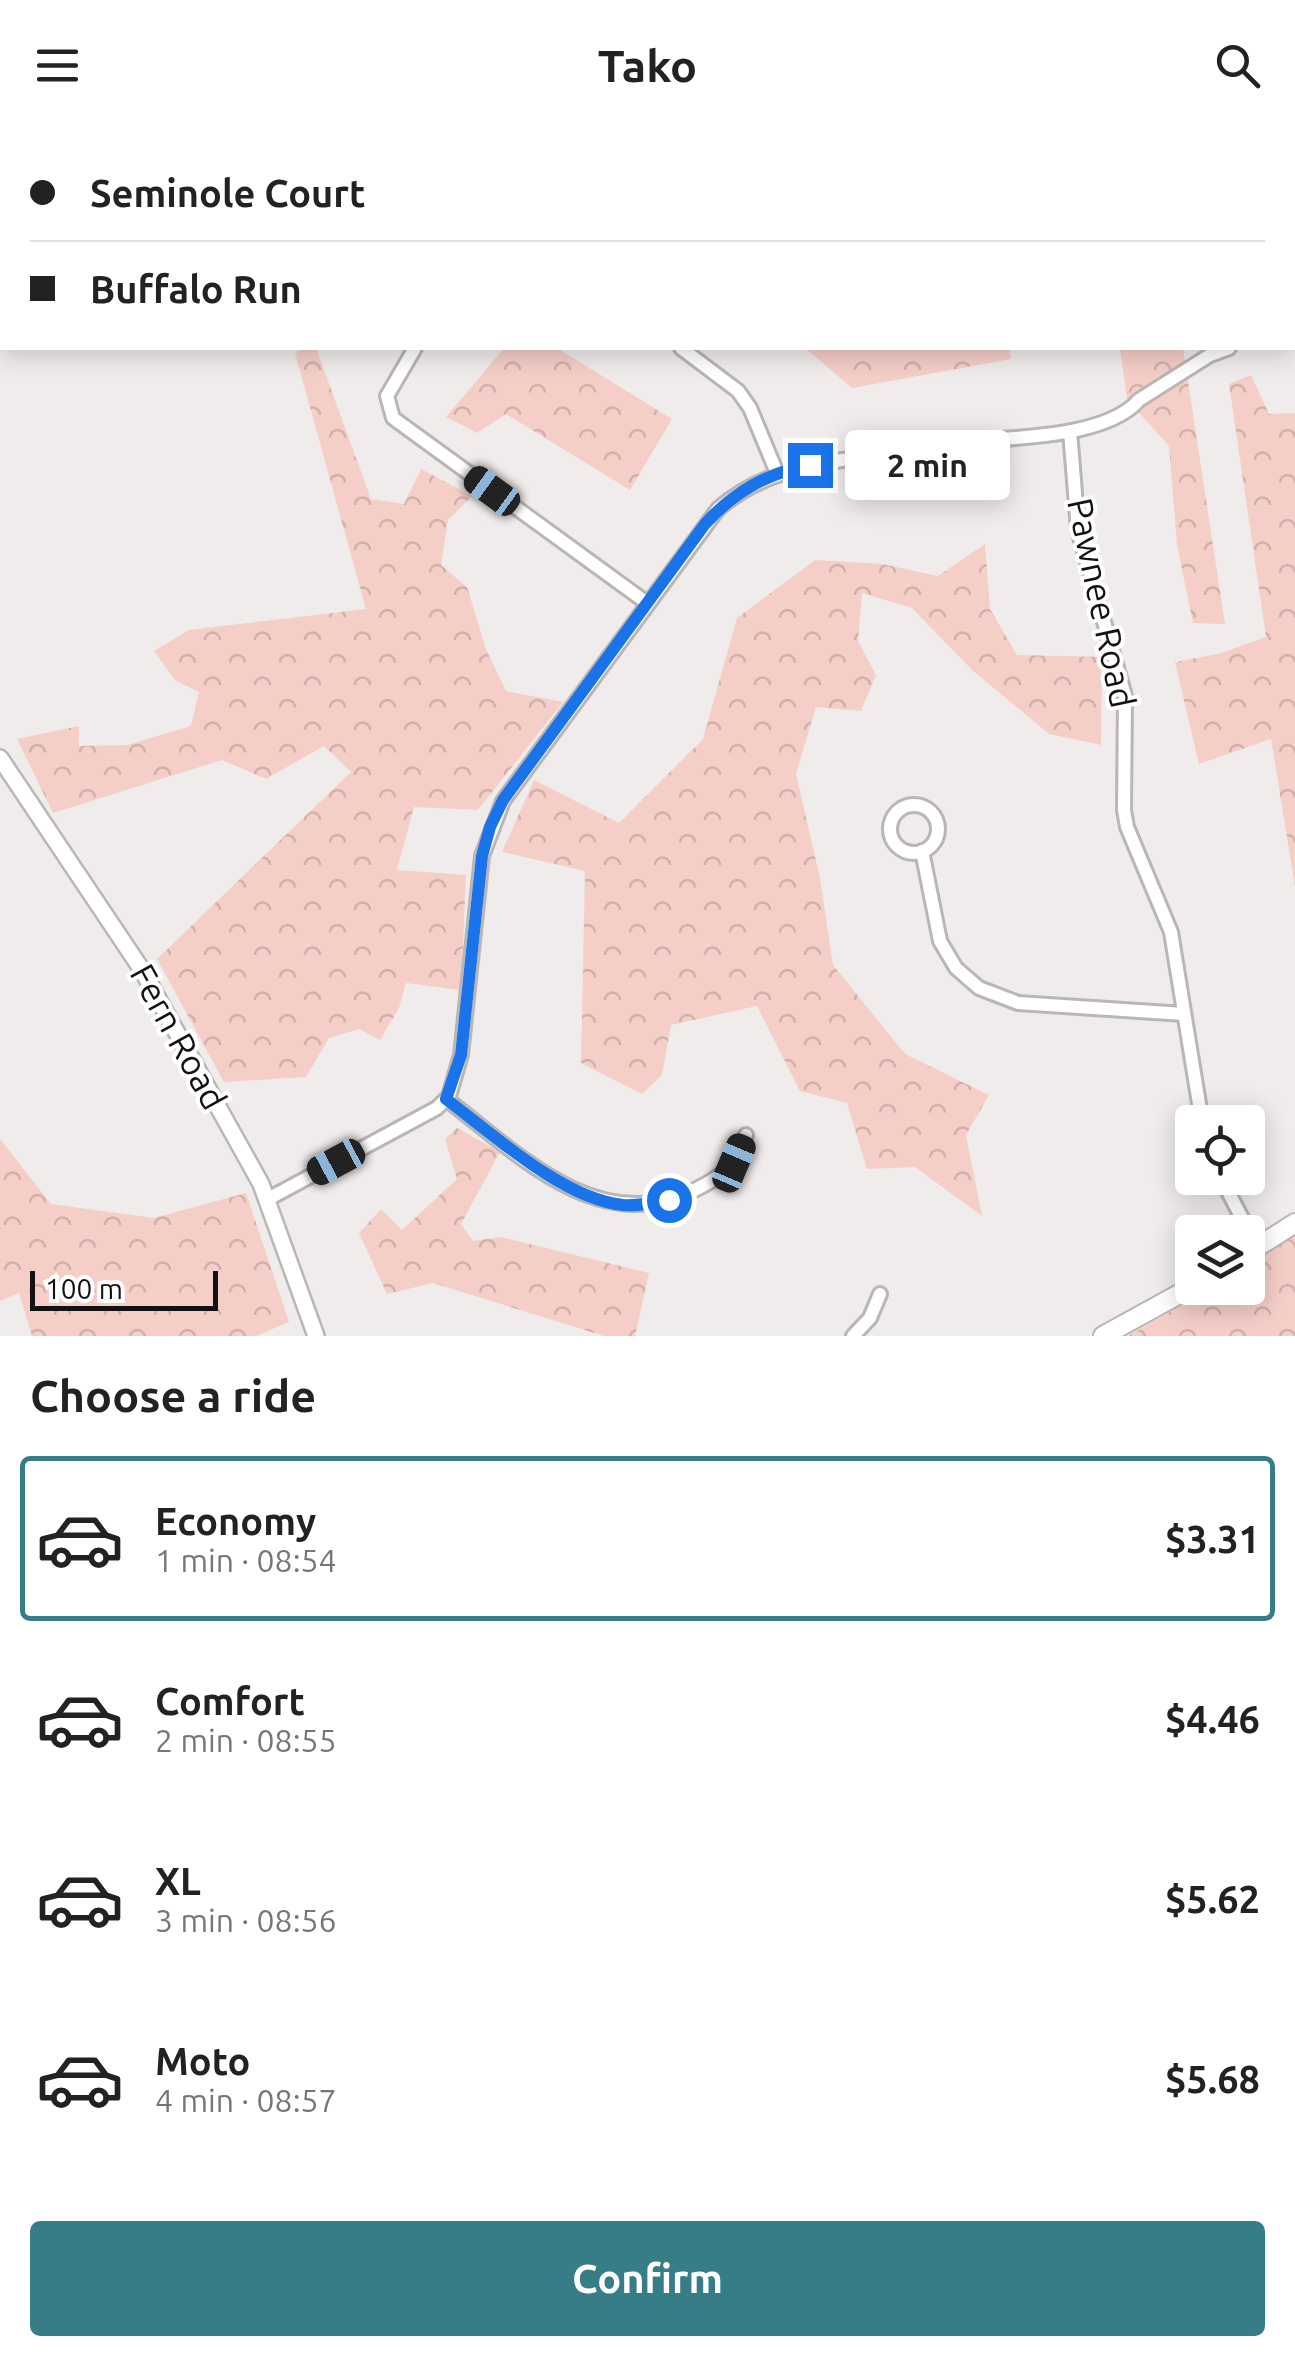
<!DOCTYPE html>
<meta charset="utf-8">
<style>
:root{--surface:#fff;--page:#f2f2f2;--text:#222;--muted:#767676;--line:#e0e0e0;--accent:#367d88}
body{margin:0;font-family:Ubuntu,sans-serif;background:var(--page);color:var(--text);height:100vh;display:flex;flex-direction:column;font-size:38px;white-space:nowrap}
*{box-sizing:border-box;margin:0}
p{font-size:32px;color:var(--muted)}
.icon{flex:none;width:55px;height:55px;fill:none;stroke:currentColor;stroke-width:2;stroke-linecap:round;stroke-linejoin:round}
.map{position:relative;height:1206px;overflow:hidden}
.panel{display:flex;flex-direction:column;background:var(--surface);flex:1}
.panel>*{flex:none}
.guide{position:absolute;left:0px;top:0px;width:1295px;height:220px;box-shadow:0 5px 25px #0003;display:grid;align-content:center;height:220px;padding:0 30px;background:var(--surface)}
.controls{position:absolute;left:1175px;top:975px;display:grid;gap:20px}
.controls a{display:grid;place-items:center;width:90px;height:90px;border-radius:10px;background:var(--surface);box-shadow:0 5px 25px #0003;font-size:50px}
.scale{position:absolute;left:30px;bottom:25px;width:188px;box-sizing:border-box;padding-left:10px;border:5px solid #131111;border-top:0;font-size:28px;line-height:35px;white-space:nowrap;color:#131111;-webkit-text-stroke:8px #fff;paint-order:stroke}
.end{position:absolute;width:45px;height:45px;margin:-22px;border:12px solid #1a73e8;background:#fff;box-shadow:0 0 0 5px #fff}
.from{border-radius:50%}
.bubble{position:absolute;height:70px;border-radius:10px;background:var(--surface);box-shadow:0 5px 25px #0003;font-size:32px;font-weight:700;line-height:70px;text-align:center}
.car{position:absolute;width:30px;height:60px;margin:-30px -15px;border-radius:12px;box-shadow:0 0 8px 2px #0007;background:linear-gradient(#222 24%,#8ab4d8 0 40%,#222 0 76%,#8ab4d8 0 86%,#222 0)}
.guide b{display:flex;align-items:center;gap:35px;height:95px;font-size:38px}
.guide b+b{border-top:2px solid var(--line)}
.guide i{width:25px;height:25px;background:var(--text)}
ul{padding:0;list-style:none}
li{display:flex;align-items:center;gap:30px;height:165px;margin:0 20px 15px;padding:0 10px;border:5px solid transparent;border-radius:10px}
li div{flex:1}
li b{display:block;font-size:38px}
li em{font-style:normal;font-weight:700}
li.on{border-color:var(--accent)}
li>.icon{width:90px;height:90px;stroke-width:1.5}
h2{padding:0 30px;font-size:45px;line-height:120px}
.cta{display:flex;gap:20px;margin-top:auto;padding:20px 30px}
.cta a{flex:1;height:115px;border-radius:10px;background:var(--accent);color:#fff;font-size:40px;font-weight:700;line-height:115px;text-align:center}
header{display:flex;justify-content:space-between;align-items:center;height:130px;padding:0 30px;background:var(--surface);font-size:45px;font-weight:700}
.map>svg:first-child{display:block}
.forest{fill:url(#forest-crowns)}
.lines{fill:none;stroke-linecap:round;stroke-linejoin:round}
.minor-casing{stroke:#bab6b5;stroke-width:18}
.tertiary-casing{stroke:#bab6b5;stroke-width:20}
.secondary-casing{stroke:#bab6b5;stroke-width:22}
.minor{stroke:#fff;stroke-width:12}
.tertiary{stroke:#fff;stroke-width:15}
.secondary{stroke:#fff;stroke-width:18}
.route{stroke:#1a73e8;stroke-width:12}
.labels{text-anchor:middle;stroke-width:8;stroke-linejoin:round;paint-order:stroke}
.street-label{font-size:35px;fill:#131111;stroke:#fff}
</style>
<header><svg class="icon" aria-label="menu" viewBox="0 0 24 24"><path d="M4 6h16M4 12h16M4 18h16"/></svg>Tako<svg class="icon" aria-label="search" viewBox="0 0 24 24"><circle cx="10" cy="10" r="6"/><path d="M15 15l6 6"/></svg></header>
<div class="map">
<svg width="1295" height="1206" viewBox="0 0 1295 1206">
<defs>
<pattern id="forest-crowns" width="20" height="18" patternUnits="userSpaceOnUse" patternTransform="scale(2.5)"><rect width="20" height="18" fill="#f5cec8"/><path d="M2 6a3 3 0 1 1 6 0M12 15a3 3 0 1 1 6 0" fill="none" stroke="#d1b0ab"/></pattern>
</defs>
<rect width="100%" height="100%" fill="#f0eceb"/>
<path class="forest" d="M221,0h225l5,2h-227z
M736,0h280l-280,2z
M1098,0h197v88l-3,-86z
M305,218h11l55,151 33,5 17,-35 51,27 -24,24 -7,45 26,22 19,62 20,42 57,11 -85,108 -64,-3 -17,63 69,5 -5,115 -55,-7 -7,25 -19,32 -21,-11 -30,9 -23,39 -82,5 -67,-123 194,-187 -27,-26 -58,33 -44,-19 -169,53 -36,-74 62,-13v20l48,-1 64,-19 8,-34 -24,-12 -21,-29 35,-21 177,-21 -71,-256z
M504,218h53l115,71 -42,71 -124,-76 -29,19 -31,-16z
M805,218h204l2,11 -159,29z
M1120,218h63l42,276 -32,-1 -16,-78 -8,-99 -42,-47z
M1251,245l18,39 26,-1v473l-24,-147 -72,25 -24,-102 43,-8 48,-17 -37,-253z
M985,414l5,65 27,46 85,2 -1,88 -52,-11 -77,-64 -60,-62 -50,-15 -4,48 18,34 -15,36 -45,-4 -20,67 24,104 13,87 72,89 84,41 -23,40 16,81 -67,-49 -48,2 -20,-66 -47,-12 -43,-85 -86,19 -9,50 -20,19 -61,-31 4,-192 -83,-19 32,-72 85,43 84,-84 34,-121 78,-58 67,4 56,12z
M457,998l43,24 -39,72 12,17 28,-4 148,36 -14,63h-31l-171,-53 -46,11 -28,-61 22,-24 21,21 55,-51 -12,-40z
M0,1009l51,65 103,14 92,-25 43,129 -33,14h-224l-13,-43 -19,8z
M1295,1105v101h-167l84,-48h36v-23z"/>
<g class="lines">
<defs>
<path id="minor" d="M1087,0v2
M0,92l2,1
M1292,201l3,-1
M415,218l-28,48 6,22 254,185
M681,218l57,43 12,17 27,65
M1070,301l8,99 47,166 -1,114 3,17 44,105 31,190
M890 699a24 24 0 1 1 48 0a24 24 0 1 1-48 0Z
M922,721l18,90 16,27 23,20 39,15 166,11
M446,969c68,51 143,131 235,97 17,-7 40,-19 52,-33 6,-7 9,-20 13,-28
M1221,1048l36,69
M268,1069l169,-91 12,-12 12,-41 21,-199 21,-55 215,-292c44,-38 93,-44 148,-53 25,-5 51,-10 76,-13 52,-5 162,-2 197,-43l71,-45 19,-7
M853,1206l17,-18 10,-24"/>
<path id="tertiary" d="M0,628l142,212 119,214 55,152"/>
<path id="secondary" d="M1248,1123l47,-30
M1103,1206l89,-49"/>
</defs>
<use href="#minor" class="minor-casing"/>
<use href="#tertiary" class="tertiary-casing"/>
<use href="#secondary" class="secondary-casing"/>
<use href="#minor" class="minor"/>
<use href="#tertiary" class="tertiary"/>
<use href="#secondary" class="secondary"/>
</g>
<g class="lines">
<path class="route" d="M669,1070c-15,3 -30,6 -46,5 -60,-6 -129,-70 -177,-106l15,-44 21,-199 8,-29 13,-27 202,-276c29,-32 62,-51 105,-59"/>
</g>
<g class="labels">
<g class="street-label">
<text transform="translate(1101 473) rotate(78)" y="12">Pawnee Road</text>
<text transform="translate(178 907) rotate(61)" y="12">Fern Road</text>
</g>
</g>
</svg>
<div class="controls">
<a><svg class="icon" aria-label="locate" viewBox="0 0 24 24"><circle cx="12" cy="12" r="6"/><path d="M12 2v4M12 18v4M2 12h4M18 12h4"/></svg></a>
<a><svg class="icon" aria-label="layers" viewBox="0 0 24 24"><path d="M12 4l9 5-9 5-9-5zM3 14l9 5 9-5"/></svg></a>
</div>
<div class="scale">100 m</div>
<i class="end from" style="left:669px;top:1070px"></i>
<i class="end" style="left:810px;top:335px"></i>
<div class="bubble" style="left:845px;top:300px;width:165px">2 min</div>
<i class="car" style="left:492px;top:361px;rotate:306deg"></i>
<i class="car" style="left:336px;top:1032px;rotate:242deg"></i>
<i class="car" style="left:734px;top:1033px;rotate:23deg"></i>
<div class="guide">
<b><i class="from"></i>Seminole Court</b>
<b><i></i>Buffalo Run</b>
</div>
</div>
<section class="panel">
<h2>Choose a ride</h2>
<ul>
<li class="on"><svg class="icon" aria-label="car" viewBox="0 0 24 24"><path d="M5 17H2v-5l4-1 3-4h7l3 4 3 1v5h-3M9 17h6M6 11h13"/><circle cx="7" cy="17" r="2"/><circle cx="17" cy="17" r="2"/></svg><div><b>Economy</b><p>1 min · 08:54</p></div><em>$3.31</em></li>
<li><svg class="icon" aria-label="car" viewBox="0 0 24 24"><path d="M5 17H2v-5l4-1 3-4h7l3 4 3 1v5h-3M9 17h6M6 11h13"/><circle cx="7" cy="17" r="2"/><circle cx="17" cy="17" r="2"/></svg><div><b>Comfort</b><p>2 min · 08:55</p></div><em>$4.46</em></li>
<li><svg class="icon" aria-label="car" viewBox="0 0 24 24"><path d="M5 17H2v-5l4-1 3-4h7l3 4 3 1v5h-3M9 17h6M6 11h13"/><circle cx="7" cy="17" r="2"/><circle cx="17" cy="17" r="2"/></svg><div><b>XL</b><p>3 min · 08:56</p></div><em>$5.62</em></li>
<li><svg class="icon" aria-label="car" viewBox="0 0 24 24"><path d="M5 17H2v-5l4-1 3-4h7l3 4 3 1v5h-3M9 17h6M6 11h13"/><circle cx="7" cy="17" r="2"/><circle cx="17" cy="17" r="2"/></svg><div><b>Moto</b><p>4 min · 08:57</p></div><em>$5.68</em></li>
</ul>
<div class="cta"><a>Confirm</a></div>
</section>
